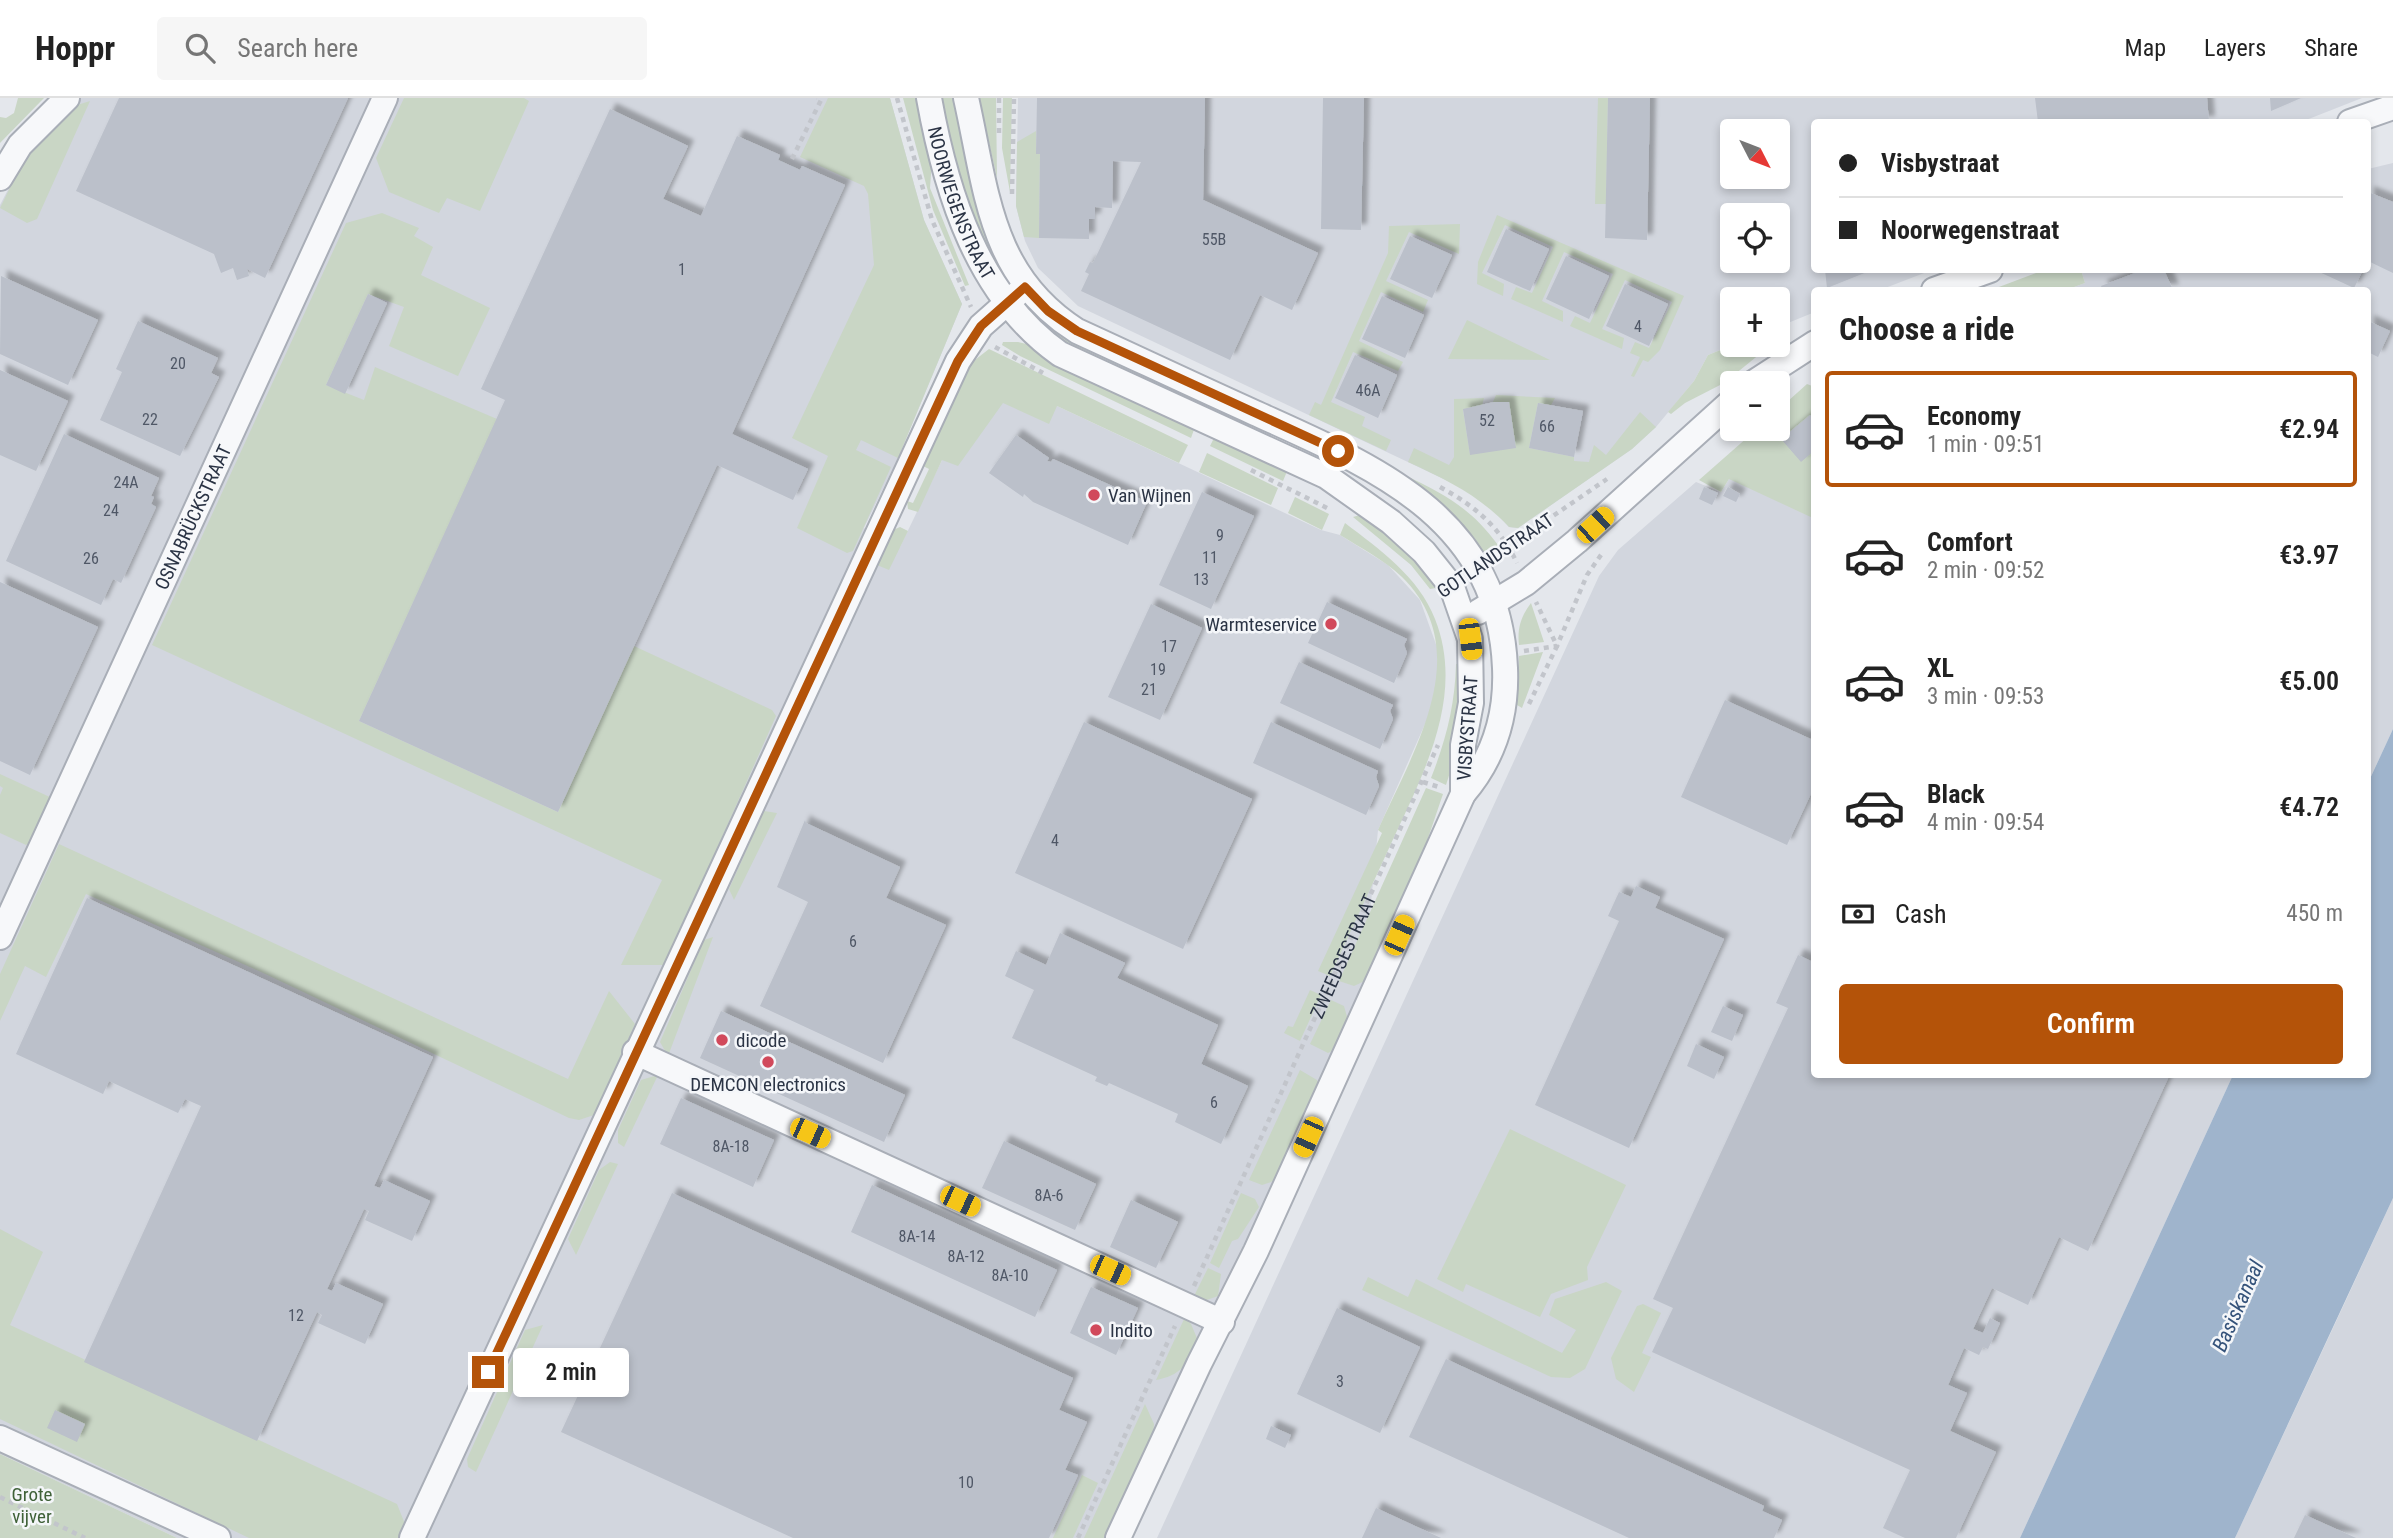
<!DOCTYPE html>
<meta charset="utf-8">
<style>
:root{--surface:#fff;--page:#f6f6f6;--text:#222;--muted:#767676;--line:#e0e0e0;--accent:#b45309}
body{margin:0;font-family:"Roboto Condensed",sans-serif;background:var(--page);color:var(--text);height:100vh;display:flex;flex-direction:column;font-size:26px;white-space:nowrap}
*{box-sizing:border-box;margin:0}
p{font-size:23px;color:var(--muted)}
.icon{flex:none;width:38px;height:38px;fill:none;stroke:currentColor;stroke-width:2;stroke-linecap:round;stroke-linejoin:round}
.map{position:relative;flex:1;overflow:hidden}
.side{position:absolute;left:1811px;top:189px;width:560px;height:791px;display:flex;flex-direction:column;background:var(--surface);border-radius:7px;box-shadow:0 4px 10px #0003}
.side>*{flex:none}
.top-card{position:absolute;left:1811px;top:21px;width:560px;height:154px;border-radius:7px;box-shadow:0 4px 10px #0003;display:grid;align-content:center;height:154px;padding:0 28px;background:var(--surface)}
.needle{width:46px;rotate:132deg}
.controls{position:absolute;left:1720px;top:21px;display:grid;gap:14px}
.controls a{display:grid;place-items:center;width:70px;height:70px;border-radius:7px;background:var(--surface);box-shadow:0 4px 10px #0003;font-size:35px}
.end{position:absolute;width:32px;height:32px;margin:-16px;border:9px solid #b45309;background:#fff;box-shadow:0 0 0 4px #fff}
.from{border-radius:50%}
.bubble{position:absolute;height:49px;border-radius:7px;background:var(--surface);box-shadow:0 4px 10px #0003;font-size:23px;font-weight:600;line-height:49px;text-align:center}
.car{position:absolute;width:21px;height:42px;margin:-21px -10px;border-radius:9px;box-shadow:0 0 5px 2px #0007;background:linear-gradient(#f5c518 24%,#345 0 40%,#f5c518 0 76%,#345 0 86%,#f5c518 0)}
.top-card b{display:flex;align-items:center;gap:24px;height:66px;font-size:26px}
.top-card b+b{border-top:2px solid var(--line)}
.top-card i{width:18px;height:18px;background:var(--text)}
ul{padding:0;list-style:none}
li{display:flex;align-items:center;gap:21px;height:116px;margin:0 14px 10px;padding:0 14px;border:4px solid transparent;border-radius:7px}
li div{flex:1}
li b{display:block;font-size:26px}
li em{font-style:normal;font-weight:600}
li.active{border-color:var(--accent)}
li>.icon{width:63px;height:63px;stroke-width:1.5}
h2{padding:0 28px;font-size:32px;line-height:84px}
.pay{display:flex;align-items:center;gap:18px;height:77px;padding:0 28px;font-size:26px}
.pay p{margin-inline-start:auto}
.primary-button{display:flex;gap:14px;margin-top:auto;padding:14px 28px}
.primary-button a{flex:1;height:80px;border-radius:7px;background:var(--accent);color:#fff;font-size:28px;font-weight:600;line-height:80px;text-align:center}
header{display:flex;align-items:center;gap:42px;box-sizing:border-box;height:98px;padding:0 35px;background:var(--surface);border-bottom:2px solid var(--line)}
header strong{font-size:33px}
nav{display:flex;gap:38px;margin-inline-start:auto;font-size:24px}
.search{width:490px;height:63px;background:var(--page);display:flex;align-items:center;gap:18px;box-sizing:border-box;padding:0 24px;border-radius:7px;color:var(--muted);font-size:26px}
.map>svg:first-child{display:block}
.built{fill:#d2d6de;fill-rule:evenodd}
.green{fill:#c9d6c5}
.water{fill:#9fb4cc}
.building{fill:#bbc0ca;filter:url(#shadow)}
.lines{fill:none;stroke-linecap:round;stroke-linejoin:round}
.minor-casing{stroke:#a9aeb7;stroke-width:28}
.path{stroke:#c2c5cb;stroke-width:4.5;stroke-dasharray:5 5;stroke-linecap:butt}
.minor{stroke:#f7f8fa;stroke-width:24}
.route{stroke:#b45309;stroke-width:9}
.poi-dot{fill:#d1495b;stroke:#f4f6f9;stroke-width:2.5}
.labels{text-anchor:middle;stroke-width:5;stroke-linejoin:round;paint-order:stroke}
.number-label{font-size:16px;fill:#4f5766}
.street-label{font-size:19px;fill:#2b3445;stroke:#f4f6f9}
.poi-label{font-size:19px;fill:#2b3445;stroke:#f4f6f9;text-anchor:start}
.park-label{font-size:19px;fill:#3f6138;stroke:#f4f6f9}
.water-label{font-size:21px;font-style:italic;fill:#34527a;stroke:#f4f6f9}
</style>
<header>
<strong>Hoppr</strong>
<div class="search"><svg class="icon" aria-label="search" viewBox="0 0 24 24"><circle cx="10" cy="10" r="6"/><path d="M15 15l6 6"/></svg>Search here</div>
<nav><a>Map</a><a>Layers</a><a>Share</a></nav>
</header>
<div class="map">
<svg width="2393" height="1440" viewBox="0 0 2393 1440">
<defs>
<filter id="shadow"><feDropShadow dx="6" dy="-6" stdDeviation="2" flood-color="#0004"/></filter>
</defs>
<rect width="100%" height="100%" fill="#e4e7ec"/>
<path class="built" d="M79,0h811l34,122 38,84 -64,154 -34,70 36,19 42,-87 41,-63 74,9 264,124 19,5 48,30 32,35 17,47 1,24 -5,35 -55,124 -16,167 -251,541h-934l-177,-84v-1249l25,-48 32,-32z
M1018,0h1344l-61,24h-486v148h117l-52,20h-65v22l-37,15v-28h-46l1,46 -25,10 -14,26 -38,46 -24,22 -114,79 -9,-1 -18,-19 -24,-18 -389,-184 -40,-38 -13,-27 -9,-35zM1732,33h46v46h-46zM1732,117h46v46h-46z
M2393,65v566l-25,54v-493h-302l19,-7 -4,-13h287v-101z
M1815,309v667l418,1 -213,463h-863l442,-962 19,-26 78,-68 25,10 8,-13z
M2393,1100v340h-158l112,-240z"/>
<path class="green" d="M18,0h26l-44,45v-26l6,1 8,-5z
M404,0h120l5,3 -49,110 -33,-13 -8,15 -50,-21 -13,-34z
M828,0h62l34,122 38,84 -64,154 -37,-18 -5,10 35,17 -38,84 -6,2 -50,-25 31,-72 -36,-18 82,-173 -6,-71 -4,-8 -64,-29z
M903,0h21l9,48 -3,42 39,97 -4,1 -32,-76z
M936,0h20l34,155 -5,5z
M979,0h17l1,80z
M1003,0h9l-2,94 -8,-44z
M1598,0h10l-2,106h-11z
M90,3l-53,118 -10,4 -27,-15 25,-51 49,-51z
M1036,33v23h4l-1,84 -15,-1 -8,-31 1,-64z
M382,115l37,15 -5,8 19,11 -12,28 69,33 -32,68 -69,-30 15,-39 -36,-13 -42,91 38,15 11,-33 122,52 -138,302 199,91 76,-166 138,64 4,6 -111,249h-44l41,-85 -510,-235 194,-422z
M1497,117l187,81 -24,54 -12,12 -5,-2 -9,17 -3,-1 9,-19 -10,-4 5,-11 14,6 23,-46 -47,-22 -23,49 22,9 -2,11 -52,-23 5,-10 15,7 23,-49 -49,-22 -22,49 21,10v11l-52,-23 5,-12 16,6 21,-46 -48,-22 -23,48 22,11 -1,12 -26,-12 1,-22z
M1460,126l-1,30 -50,-22 -23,49 42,19 -5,12 -42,-20 -22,49 44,21 -5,9 -45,-19 -22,50 34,15 -3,9 29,14 -5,11 -77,-36 6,-13 6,3 67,-152 1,-27z
M2044,172h37l4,13 -19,7h-75z
M1040,212l167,92 -3,6 -130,-57 -43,-34z
M1467,222l83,40 -102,-1z
M1003,244h15l17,4 161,78 -5,14 -171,-82 -18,-11z
M1733,247h38l-47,38 -39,20 -14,11 -3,-2 26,-31 14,-26z
M989,251l199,96 -9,18 -122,-57 -8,18 -46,-21 -45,63 -16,-6 -24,52 -10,-3 -1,-8 6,2 16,-34 -6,-3 48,-103z
M1807,286l8,3v132l-86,-40 -8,13 -22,-12 58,-51h21v-19z
M1496,297l59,3 -4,7 -13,-2 -9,45 45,9v4l15,1 5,-17 12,10 34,-43 16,15 -24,22 -114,79 -9,-1c-29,-31 -62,-47 -101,-65l6,-14 35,17 5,-8v-58l30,-1 -2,8 -19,4 7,44z
M1215,338l73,33 -5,12 -73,-35z
M1207,355l71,35 -7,17 -72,-33z
M1403,376c42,21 67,33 95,71l-12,11 -12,-8z
M1295,399l34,17 -7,16 -34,-17z
M1360,417l50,34 32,38 -12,2 -19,-24 -58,-48z
M1345,425c34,26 74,54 90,96 31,78 -13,157 -45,227 -20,43 -40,87 -60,130l-12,-5 64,-138 -4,-3c34,-77 100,-178 24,-253 -18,-17 -41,-29 -62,-42z
M900,429l8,4 -19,39 -12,-5 16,-35z
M1531,505l13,39 -25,3c-2,-16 2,-29 12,-42z
M1543,554l-21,56 -5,-3 2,-49z
M1467,565l-14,100 -7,22 -15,-7c15,-38 24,-73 25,-114z
M0,676l52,24 -19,43 -7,4 -26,-12v-38l3,-7 -3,-2z
M1426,690l17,6 -34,100 -40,85 -15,7 -15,-5z
M764,713l13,2 -43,87 -5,-11z
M59,746l509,235 41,-88 26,33 -41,91 -15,5 -10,-2 -308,-146 -175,-78 -40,83 -21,-11 -25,55v-47z
M713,839l-45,119 -8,-14 44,-102z
M1310,892l11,5 -21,46 -16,-8 4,-7 5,1z
M1331,902l13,6 5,18 -11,24 -10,5 -18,-9z
M1300,972l17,10 3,7 -43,93 -15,5 -13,-5z
M658,977l-34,72 -6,-4v-13l23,-50z
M1510,1031l116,56 -39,82 1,13 -37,14 -11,23 -74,-33 -3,8 -26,-13z
M610,1064l8,2 -42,91 -8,-16 31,-69z
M1241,1095l14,6 4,8 -21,32 -6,2 -13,27 -9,-5z
M0,1131l43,23 -33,73 387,179 8,20 -4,14h-152l-249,-119z
M1208,1170l13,6 -3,22 -17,6 -8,-4z
M1368,1179l40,20 8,-18 146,74 14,-23 -27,-15 6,-16 51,-17 16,9 -37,78 -15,9 -19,-1 -189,-87z
M1643,1206l18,9 -19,40 9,4 -17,35 -18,-13 -5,-21 26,-52z
M1185,1219l6,7 8,19c-10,21 -20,33 -43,37z
M543,1227l-67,147 -8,-5 -1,-8 58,-129z
M1145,1306l9,20 -2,25 -41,89h-27z
M0,1356l177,84h-177z
M1082,1377l16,8 -25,55h-20z"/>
<path class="water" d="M2393,631v469l-158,340h-215l213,-463 135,-1v-291z"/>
<path class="building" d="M119,0h229l-83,180 -18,-9 2,7 -12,4 -4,-12 -12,5 -7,-19 -138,-63z
M1037,0h168l-2,102 115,53 -26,57 -32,-15 -30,65 -149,-69 8,-17 -4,-2 5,-10 3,1 48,-101 -28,-1 -1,47 -17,-1v12h-6v20l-50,-1 1,-84h-4z
M1323,0h41l-3,132 -40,-1z
M1608,0h42l-3,142 -42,-2z
M2035,0h172l2,24h-171z
M2270,0h31l-30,13z
M610,11l78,37 -25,53 38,17 36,-80 43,19 -2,5 22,10 2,-4 43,19 -113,249 76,35 -15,31 -76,-35 -159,347 -199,-91 146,-321 -24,-11z
M2368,94l25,10v71l-25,-12z
M1506,131l43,20 -19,42 -43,-19z
M1410,138l42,19 -20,43 -42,-19z
M1566,158l43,20 -20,43 -43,-20z
M1825,172h47l-45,18z
M2143,172h21l9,20h-70l-2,-4z
M2315,172h48l-9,18z
M1,178l97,44 -30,65 -68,-31z
M1625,186l43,20 -19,42 -43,-20z
M368,196l19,9 -42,91 -19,-9z
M1382,198l42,19 -19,43 -43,-19z
M138,223l80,37 -7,15 8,4 -39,79 -80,-36 22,-48 -6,-3z
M2368,223l22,10 -12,26 -10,-5z
M1355,257l42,20 -19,43 -43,-20z
M0,272l68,31 -32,70 -36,-16z
M1494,304h15l7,46 -46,7 -7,-46z
M1538,305l45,8 -9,46 -45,-9z
M1810,317l5,6v29l-14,12 -20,-23z
M64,336l95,44 -8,18 3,1 -3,7 5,3 -35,76 -8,-4 -12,26 -95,-44z
M1016,337l33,23 -2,3 4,1 2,-3 94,43 -19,43 -95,-43 -9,-8 -1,3 -34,-24z
M1704,389l14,6 -6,12 -13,-6z
M1728,389l12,7 -4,8 -13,-6z
M1202,394l52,24 -43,93 -52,-24z
M0,484l98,45 -68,148 -30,-14z
M1327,504l80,37 -3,6 3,8 -13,30 -86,-40z
M1151,506l51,24 -42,92 -52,-23z
M1299,564l94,43 -3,6 3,8 -13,30 -100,-46z
M1725,602l90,41v44l-28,60 -106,-48z
M1084,624l168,77 -69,150 -168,-76z
M1271,624l107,49 -2,6 3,9 -13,29 -113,-52z
M805,722l1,3 94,44 -14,31 60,27 -63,138 -123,-57 48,-104 -31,-15z
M1636,788l24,11 -5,11 69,31 -95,209 -94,-43 84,-184 -11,-5 11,-24 12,5z
M87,800l346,159 -59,129 6,2 4,-8 46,21 -18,40 -47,-21 4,-9 -5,-2 -37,80 5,2 4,-8 47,21 -18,40 -47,-21 4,-8 -5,-3 -60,129 -173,-79 117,-256 -16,-7 -7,14 -69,-32 -6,13 -87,-40z
M1060,835l65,30 -8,15 101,47 -17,39 47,22 -27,58 -46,-22 3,-8 -69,-31 -2,3 -12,-5 2,-4 -85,-39 22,-48 -29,-14 11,-25 30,14z
M1798,857l17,8v111h355l-82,177 -29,-14 -31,68 -36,-17 -19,41 10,4 7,-15 10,5 -12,26 -5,-2 -4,8 -15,-7 -16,37 19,8 -17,38 46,21 -40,86h-51l-22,-10 27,-58 -258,-118 21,-44 -20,-9 135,-291 -12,-5z
M1723,908l20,9 -11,26 -21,-9z
M721,913l184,84 -21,47 -184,-84z
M1696,946l28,13 -10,22 -27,-13z
M681,1000l93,42 -21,47 -93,-43z
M1004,1043l92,43 -21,46 -93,-42z
M872,1087l185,85 -22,47 -184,-85z
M672,1095l401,185 -14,32 28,12 -22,48 13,5 -29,63h-256l-232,-106z
M1131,1102l47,22 -22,46 -46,-21z
M1091,1189l47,21 -22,47 -46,-22z
M1337,1210l83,39 -40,86 -83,-39z
M1446,1261l318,147 -2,5 20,9 -8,18h-145l-220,-101z
M55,1312l30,14 -8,18 -30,-14z
M1271,1328l20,9 -6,13 -19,-9z
M1376,1410l65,30h-79z
M2305,1417l51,23h-62z"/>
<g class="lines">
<defs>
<g id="minor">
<path id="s2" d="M929,0c17,95 49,198 131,256l266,122 65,46 33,30 28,35 18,52 1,64 -8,42v49"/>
<path d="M966,0c21,93 23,177 111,233 59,27 118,55 178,82 117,53 244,103 250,255 2,47 -11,90 -42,126l-207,457 -57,113 -81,174"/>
<path d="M2350,24l43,-15"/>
<path d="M0,80l20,-33 47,-47"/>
<path d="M1934,192l56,-20"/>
<path d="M1753,285l62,-40"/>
<path d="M1478,514l48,-29 51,-42 155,-140"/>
<path id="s3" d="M0,839l385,-839"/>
<path d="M635,954l587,270"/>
<path d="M0,1340l218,100"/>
<path d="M412,1440l546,-1177 23,-35 44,-39"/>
</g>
</defs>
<use href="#minor" class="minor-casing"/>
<g class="path">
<path d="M897,0l35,122 39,87"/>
<path d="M999,0v37"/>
<path d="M792,61l29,-59 -4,-2"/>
<path d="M1012,96l2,-96"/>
<path d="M995,249l48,26"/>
<path d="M1251,372l76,38"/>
<path d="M1440,389c35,19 60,40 77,76"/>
<path d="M1496,457l111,-76"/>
<path d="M1524,553l33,-5 30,-71 16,-23"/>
<path d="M1529,606l28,-58 -21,-44"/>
<path d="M1423,684l19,6"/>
<path id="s1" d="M1194,1188l244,-541"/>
<path d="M0,1399l85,41"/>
<path d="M1078,1440l97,-212"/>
</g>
<use href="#minor" class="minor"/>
</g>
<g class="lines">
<path class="route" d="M488,1274l470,-1011 23,-35 44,-39 23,24 29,20 261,120"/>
</g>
<g class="poi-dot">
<circle cx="1094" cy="397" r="7"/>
<circle cx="1331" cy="526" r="7"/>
<circle cx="722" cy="942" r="7"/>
<circle cx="768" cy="964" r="7"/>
<circle cx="1096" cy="1232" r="7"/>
</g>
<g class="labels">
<g class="number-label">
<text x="1214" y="147">55B</text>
<text x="682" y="177">1</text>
<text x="1638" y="234">4</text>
<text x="178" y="271">20</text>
<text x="1368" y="298">46A</text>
<text x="150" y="327">22</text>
<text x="1487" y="328">52</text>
<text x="1547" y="334">66</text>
<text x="126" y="390">24A</text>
<text x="111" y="418">24</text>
<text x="1220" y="443">9</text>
<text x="1210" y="465">11</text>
<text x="91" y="466">26</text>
<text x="1201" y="487">13</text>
<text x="1169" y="554">17</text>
<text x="1158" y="577">19</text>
<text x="1149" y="597">21</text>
<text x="1055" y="748">4</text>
<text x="853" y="849">6</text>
<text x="1214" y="1010">6</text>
<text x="731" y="1054">8A-18</text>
<text x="1049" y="1103">8A-6</text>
<text x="917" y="1144">8A-14</text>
<text x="966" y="1164">8A-12</text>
<text x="1010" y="1183">8A-10</text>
<text x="296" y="1223">12</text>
<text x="1340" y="1289">3</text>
<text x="966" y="1390">10</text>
</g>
<g class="street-label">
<text dy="7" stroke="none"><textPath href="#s2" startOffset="110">NOORWEGENSTRAAT</textPath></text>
<text dy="7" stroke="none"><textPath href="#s3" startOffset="462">OSNABRÜCKSTRAAT</textPath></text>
<text transform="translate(1495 457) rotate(-34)" y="7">GOTLANDSTRAAT</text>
<text transform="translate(1467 630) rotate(-86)" y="7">VISBYSTRAAT</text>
<text dy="7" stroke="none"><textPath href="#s1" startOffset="362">ZWEEDSESTRAAT</textPath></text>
</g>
<g class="poi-label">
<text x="1108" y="404">Van Wijnen</text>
<text x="1317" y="533" text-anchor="end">Warmteservice</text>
<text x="736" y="949">dicode</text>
<text x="768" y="993" text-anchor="middle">DEMCON electronics</text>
<text x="1110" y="1239">Indito</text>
</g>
<g class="park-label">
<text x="32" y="1403">Grote<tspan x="32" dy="22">vijver</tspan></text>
</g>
<g class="water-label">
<text transform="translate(2238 1208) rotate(-66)" y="7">Basiskanaal</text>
</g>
</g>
</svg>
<div class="controls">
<a><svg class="needle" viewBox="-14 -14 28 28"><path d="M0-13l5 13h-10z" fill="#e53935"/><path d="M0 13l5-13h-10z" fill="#767676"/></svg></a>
<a><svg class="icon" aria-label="locate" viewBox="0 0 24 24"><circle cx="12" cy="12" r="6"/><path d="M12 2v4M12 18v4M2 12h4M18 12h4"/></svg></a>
<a>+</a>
<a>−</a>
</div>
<i class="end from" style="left:1338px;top:353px"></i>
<i class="end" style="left:488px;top:1274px"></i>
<div class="bubble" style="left:513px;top:1250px;width:116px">2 min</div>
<i class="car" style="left:1595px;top:427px;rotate:47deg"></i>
<i class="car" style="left:1470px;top:541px;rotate:173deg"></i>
<i class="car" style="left:1399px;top:837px;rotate:24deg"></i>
<i class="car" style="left:810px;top:1035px;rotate:114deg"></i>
<i class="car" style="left:1308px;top:1039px;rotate:204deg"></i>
<i class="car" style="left:960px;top:1103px;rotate:115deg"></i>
<i class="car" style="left:1110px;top:1172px;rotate:114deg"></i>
<div class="top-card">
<b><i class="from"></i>Visbystraat</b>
<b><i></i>Noorwegenstraat</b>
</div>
<section class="side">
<h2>Choose a ride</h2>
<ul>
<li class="active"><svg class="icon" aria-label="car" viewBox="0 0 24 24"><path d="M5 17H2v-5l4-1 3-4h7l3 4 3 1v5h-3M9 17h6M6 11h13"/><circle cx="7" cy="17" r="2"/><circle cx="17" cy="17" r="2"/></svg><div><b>Economy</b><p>1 min · 09:51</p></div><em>€2.94</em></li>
<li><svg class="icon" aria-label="car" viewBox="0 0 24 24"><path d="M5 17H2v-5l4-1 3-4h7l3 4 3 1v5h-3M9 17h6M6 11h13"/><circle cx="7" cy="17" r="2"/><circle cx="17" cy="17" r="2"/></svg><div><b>Comfort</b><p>2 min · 09:52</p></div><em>€3.97</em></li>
<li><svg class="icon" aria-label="car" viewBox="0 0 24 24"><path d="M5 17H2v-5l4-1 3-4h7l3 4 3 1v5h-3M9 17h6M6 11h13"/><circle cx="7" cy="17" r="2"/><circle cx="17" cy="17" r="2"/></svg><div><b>XL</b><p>3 min · 09:53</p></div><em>€5.00</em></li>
<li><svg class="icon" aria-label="car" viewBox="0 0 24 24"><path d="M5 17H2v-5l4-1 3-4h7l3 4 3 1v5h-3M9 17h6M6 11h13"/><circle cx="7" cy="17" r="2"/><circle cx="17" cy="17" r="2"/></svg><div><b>Black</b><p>4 min · 09:54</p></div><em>€4.72</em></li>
</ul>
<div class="pay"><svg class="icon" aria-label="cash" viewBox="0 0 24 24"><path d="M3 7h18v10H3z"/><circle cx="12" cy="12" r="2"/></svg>Cash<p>450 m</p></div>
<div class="primary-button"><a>Confirm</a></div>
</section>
</div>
